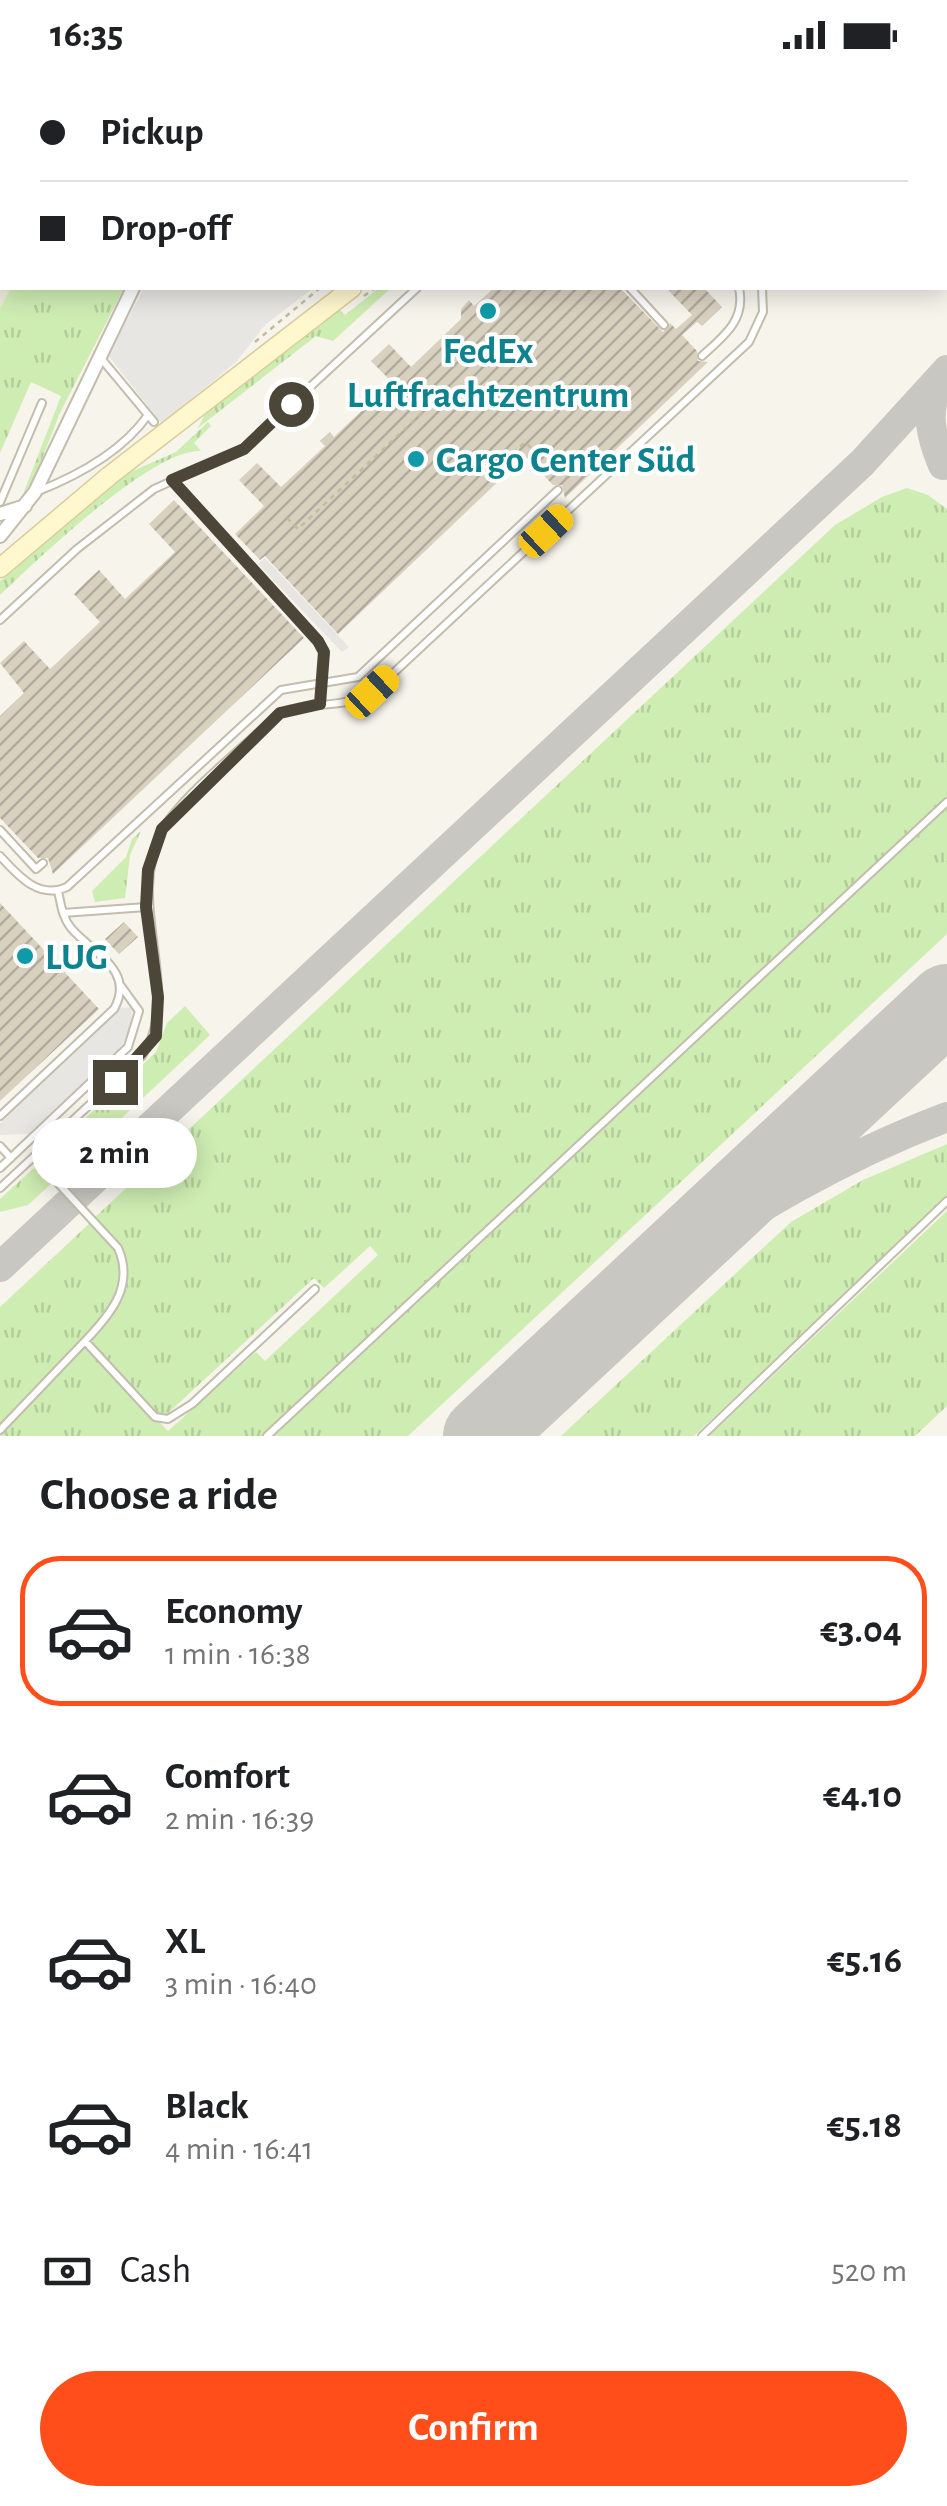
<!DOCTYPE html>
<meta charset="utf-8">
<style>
:root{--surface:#fff;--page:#f6f6f6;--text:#202124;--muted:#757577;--line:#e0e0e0;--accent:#ff4e1a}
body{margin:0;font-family:"Alegreya Sans",sans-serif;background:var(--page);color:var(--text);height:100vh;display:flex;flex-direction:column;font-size:38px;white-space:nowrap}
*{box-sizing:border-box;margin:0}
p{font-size:32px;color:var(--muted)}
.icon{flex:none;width:55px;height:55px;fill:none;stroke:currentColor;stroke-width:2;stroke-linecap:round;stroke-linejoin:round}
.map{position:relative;height:1366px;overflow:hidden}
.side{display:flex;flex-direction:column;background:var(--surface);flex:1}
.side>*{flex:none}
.top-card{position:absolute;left:0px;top:0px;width:948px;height:220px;box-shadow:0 5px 25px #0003;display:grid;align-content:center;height:220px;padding:0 40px;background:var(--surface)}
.end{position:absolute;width:45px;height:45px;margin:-22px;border:12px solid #4c4638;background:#fff;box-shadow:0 0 0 5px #fff}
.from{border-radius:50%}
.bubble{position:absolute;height:70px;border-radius:35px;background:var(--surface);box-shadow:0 5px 25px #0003;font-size:32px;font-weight:700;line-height:70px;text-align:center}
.car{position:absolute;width:30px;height:60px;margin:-30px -15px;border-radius:12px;box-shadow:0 0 8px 2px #0007;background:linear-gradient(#f5c518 24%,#345 0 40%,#f5c518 0 76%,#345 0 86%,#f5c518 0)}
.top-card b{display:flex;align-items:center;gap:35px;height:95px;font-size:38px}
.top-card b+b{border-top:2px solid var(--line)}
.top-card i{width:25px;height:25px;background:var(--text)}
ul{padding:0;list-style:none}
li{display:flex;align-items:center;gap:30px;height:150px;margin:0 20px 15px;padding:0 20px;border:5px solid transparent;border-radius:40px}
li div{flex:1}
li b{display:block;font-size:38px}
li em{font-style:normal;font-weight:700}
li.current{border-color:var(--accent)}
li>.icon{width:90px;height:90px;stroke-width:1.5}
h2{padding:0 40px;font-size:45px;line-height:120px}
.pay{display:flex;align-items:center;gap:25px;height:110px;padding:0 40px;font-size:38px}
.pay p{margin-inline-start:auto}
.primary-button{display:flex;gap:20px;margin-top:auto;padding:20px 40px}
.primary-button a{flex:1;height:115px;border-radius:60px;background:var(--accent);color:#fff;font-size:40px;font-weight:700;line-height:115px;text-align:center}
.status{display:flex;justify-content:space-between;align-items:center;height:70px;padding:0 50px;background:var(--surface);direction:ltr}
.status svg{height:28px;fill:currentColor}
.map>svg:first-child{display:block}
.residential{fill:#ebe7d9}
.grass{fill:url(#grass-tufts)}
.parking{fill:#e8e6e3}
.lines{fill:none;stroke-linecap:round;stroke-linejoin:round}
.taxiway{stroke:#c8c7c2;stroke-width:30}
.runway{stroke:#c8c7c2;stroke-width:78}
.building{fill:url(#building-hatch)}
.lane-casing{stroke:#c3bdad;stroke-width:10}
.street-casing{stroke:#c3bdad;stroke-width:16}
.secondary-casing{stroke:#d9cd99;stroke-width:21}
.path{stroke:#c6ba9d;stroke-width:2.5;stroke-dasharray:5 5;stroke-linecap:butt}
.lane{stroke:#fff;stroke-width:6}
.street{stroke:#fff;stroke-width:12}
.secondary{stroke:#fff7cd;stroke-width:18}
.route{stroke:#4c4638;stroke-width:12}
.culture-dot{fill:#0f9aa8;stroke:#fff;stroke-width:4}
.labels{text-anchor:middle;stroke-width:8;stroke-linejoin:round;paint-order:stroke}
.culture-label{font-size:38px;font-weight:bold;fill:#0d838f;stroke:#fff;text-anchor:start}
</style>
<div class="status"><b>16:35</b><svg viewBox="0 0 49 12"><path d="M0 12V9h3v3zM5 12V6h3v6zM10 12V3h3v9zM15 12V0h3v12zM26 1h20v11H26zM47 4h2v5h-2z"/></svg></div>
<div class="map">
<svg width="947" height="1366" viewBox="0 0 947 1366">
<defs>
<pattern id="grass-tufts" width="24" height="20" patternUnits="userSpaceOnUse" patternTransform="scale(2.5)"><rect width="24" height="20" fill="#ceedb2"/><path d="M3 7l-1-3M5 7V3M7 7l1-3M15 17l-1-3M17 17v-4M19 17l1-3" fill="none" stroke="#b3cd9a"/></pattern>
<pattern id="building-hatch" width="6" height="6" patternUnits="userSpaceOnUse" patternTransform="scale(2.5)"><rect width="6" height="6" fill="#d9d1c0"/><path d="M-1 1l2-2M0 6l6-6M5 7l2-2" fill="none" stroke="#b2ab9d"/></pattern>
</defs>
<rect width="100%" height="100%" fill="#f6f4eb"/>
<path class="residential" d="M0,0h441l-439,2v216h10l-12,23z"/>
<path class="grass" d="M11,218h113l-64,125 -26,66 -12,18 39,-101 -30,-14 -31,71v-144z
M379,218h12l-58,53 -17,-5 -118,92 8,-16 134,-102 5,5z
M208,352l3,4 -17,17 7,8c-48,-3 -164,109 -201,144v-14l126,-107 50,-22z
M907,418l21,7 19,14v289l-683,638h-264l84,-92 84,87 88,-79 9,9 113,-106 -8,-9 -46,42 -10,-10 -147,136 -9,-1 -70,-73c48,-47 53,-72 6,-122l741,-693 47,-28z
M947,734v130l-539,502h-138z
M141,761l-11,24 -5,43 -30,4 -3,-11 34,-34 6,-18z
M185,936l25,29 -152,143 -13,-14 -1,-7 112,-105 11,-29z
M947,1074v54l-253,238h-133l230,-214 72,-42z
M34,1098l19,14 -25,23 -28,7v-13z
M947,1141v195l-32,30h-206z
M91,1152l29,36 2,14 -12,38 -110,115v-118z"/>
<path class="parking" d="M144,218h169l-48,37 -28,36 -75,63 -54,-69z
M265,488l84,89 -7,5 -84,-88z
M133,937l-5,30 -10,13 -90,84 -28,1v-12l120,-115z"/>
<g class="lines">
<path class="taxiway" d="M940,312c-16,29 -9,54 3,83
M0,1197l862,-804 85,-93
M654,1205c97,-63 184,-117 293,-158"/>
<path class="runway" d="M482,1366l465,-433"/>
</g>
<path class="building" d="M494,218h126l43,44 7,-9 6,6 16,-14 -26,-27h38l18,19 -20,19 -5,-4 -15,13 15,16 1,10 10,1 -143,136 -3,-13h-9l-28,-29 -187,178 -73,-78 -5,4 -25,-26 29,-28 -25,-26 18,-17 24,24 44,-41 -5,-5 10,-9 4,5 58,-55 -21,-21 18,-17 22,23 50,-48v-10l8,-9 5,6z
M174,430l130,138 -251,236 -5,-16h-10l-38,-40v-102l24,-23 -24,-30 24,-22 26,28 50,-47 -26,-28 12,-12 13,-12 26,29 50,-47 -26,-28z
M0,833l99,106 -99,92z
M124,852l14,15 -19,17 -14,-15z"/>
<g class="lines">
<defs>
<path id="lane" d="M851,0l2,2
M837,2l1,-2
M0,84l2,4
M630,218l34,37
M99,286l55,66
M702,286c22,-20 44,-36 37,-68
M173,410l146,161 5,11 -4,52
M36,422c41,-16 86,-40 112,-77
M0,432l42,-99
M0,550l77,-71 77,-60 89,-40 174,-161
M0,760l36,39 7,-6
M0,786c18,19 38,44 67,31l214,-197 77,-13 200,-187
M63,843l83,-6
M0,1046l114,-107c22,-39 -22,-56 -43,-81 -9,-11 -10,-24 -13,-37
M0,1076l11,12
M34,1087l84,91c17,38 -8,67 -33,93
M0,1098l128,-121 11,-36 -18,-25
M0,1118l142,-132c43,-63 -17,-149 19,-223 17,-35 89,-91 119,-120 31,-13 63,-3 93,-21l376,-350 14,-30 -1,-24
M0,1360l85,-89 70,76 13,2 24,-15 123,-115
M267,1366l680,-634
M702,1366l245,-235"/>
<path id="street" d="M68,0l3,2
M646,0l3,2
M762,0l2,2
M175,2l1,-2
M366,2l1,-2
M446,2l1,-2
M0,56l2,-1
M0,444l25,-8
M0,466l35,-44 98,-204"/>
<path id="secondary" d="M571,2l2,-2
M0,498l109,-92 243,-188"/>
</defs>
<use href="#lane" class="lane-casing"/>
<use href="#street" class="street-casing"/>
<use href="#secondary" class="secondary-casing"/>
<path class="path" d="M593,2l2,-2
M364,226l11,-8
M255,272l65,-54
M492,403l4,4 3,-3 -4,-4 30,-28 7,7
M287,448l11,11 128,-120 -10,-10 3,-3 8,9"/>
<use href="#lane" class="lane"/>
<use href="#street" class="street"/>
<use href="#secondary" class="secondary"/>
</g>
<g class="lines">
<path class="route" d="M115,1012l41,-46 2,-39 -12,-90 2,-37 14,-41 118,-116 40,-9 4,-52 -6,-11 -146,-161 72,-31 47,-45"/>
</g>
<g class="culture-dot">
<circle cx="488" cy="241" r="10"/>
<circle cx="416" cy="389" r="10"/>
<circle cx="25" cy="886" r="10"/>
</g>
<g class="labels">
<g class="culture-label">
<text x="488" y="293" text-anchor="middle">FedEx<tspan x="488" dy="44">Luftfrachtzentrum</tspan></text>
<text x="436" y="402">Cargo Center Süd</text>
<text x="45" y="899">LUG</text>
</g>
</g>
</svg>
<i class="end from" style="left:291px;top:334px"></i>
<i class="end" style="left:115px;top:1012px"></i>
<div class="bubble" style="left:32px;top:1048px;width:165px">2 min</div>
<i class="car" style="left:546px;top:461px;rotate:47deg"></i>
<i class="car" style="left:372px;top:622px;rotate:47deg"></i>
<div class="top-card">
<b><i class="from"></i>Pickup</b>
<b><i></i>Drop-off</b>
</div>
</div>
<section class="side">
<h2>Choose a ride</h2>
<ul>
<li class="current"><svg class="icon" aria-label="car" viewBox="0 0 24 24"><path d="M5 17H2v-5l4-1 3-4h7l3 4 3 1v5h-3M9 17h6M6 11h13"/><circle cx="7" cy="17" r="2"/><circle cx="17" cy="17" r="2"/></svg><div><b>Economy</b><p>1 min · 16:38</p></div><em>€3.04</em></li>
<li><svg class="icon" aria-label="car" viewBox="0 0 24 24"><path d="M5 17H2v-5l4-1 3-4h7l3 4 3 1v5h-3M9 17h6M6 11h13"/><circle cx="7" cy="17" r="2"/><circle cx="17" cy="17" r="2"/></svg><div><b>Comfort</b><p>2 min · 16:39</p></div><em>€4.10</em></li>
<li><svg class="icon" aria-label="car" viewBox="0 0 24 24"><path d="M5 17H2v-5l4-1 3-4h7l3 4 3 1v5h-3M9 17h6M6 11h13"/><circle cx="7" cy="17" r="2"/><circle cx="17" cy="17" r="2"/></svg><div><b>XL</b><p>3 min · 16:40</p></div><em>€5.16</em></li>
<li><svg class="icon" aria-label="car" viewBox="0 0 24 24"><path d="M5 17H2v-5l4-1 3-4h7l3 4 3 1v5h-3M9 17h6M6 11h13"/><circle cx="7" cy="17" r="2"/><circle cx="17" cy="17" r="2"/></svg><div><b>Black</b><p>4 min · 16:41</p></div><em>€5.18</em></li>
</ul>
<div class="pay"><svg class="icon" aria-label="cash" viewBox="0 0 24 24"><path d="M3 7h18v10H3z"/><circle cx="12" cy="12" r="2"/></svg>Cash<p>520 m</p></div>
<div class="primary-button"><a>Confirm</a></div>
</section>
